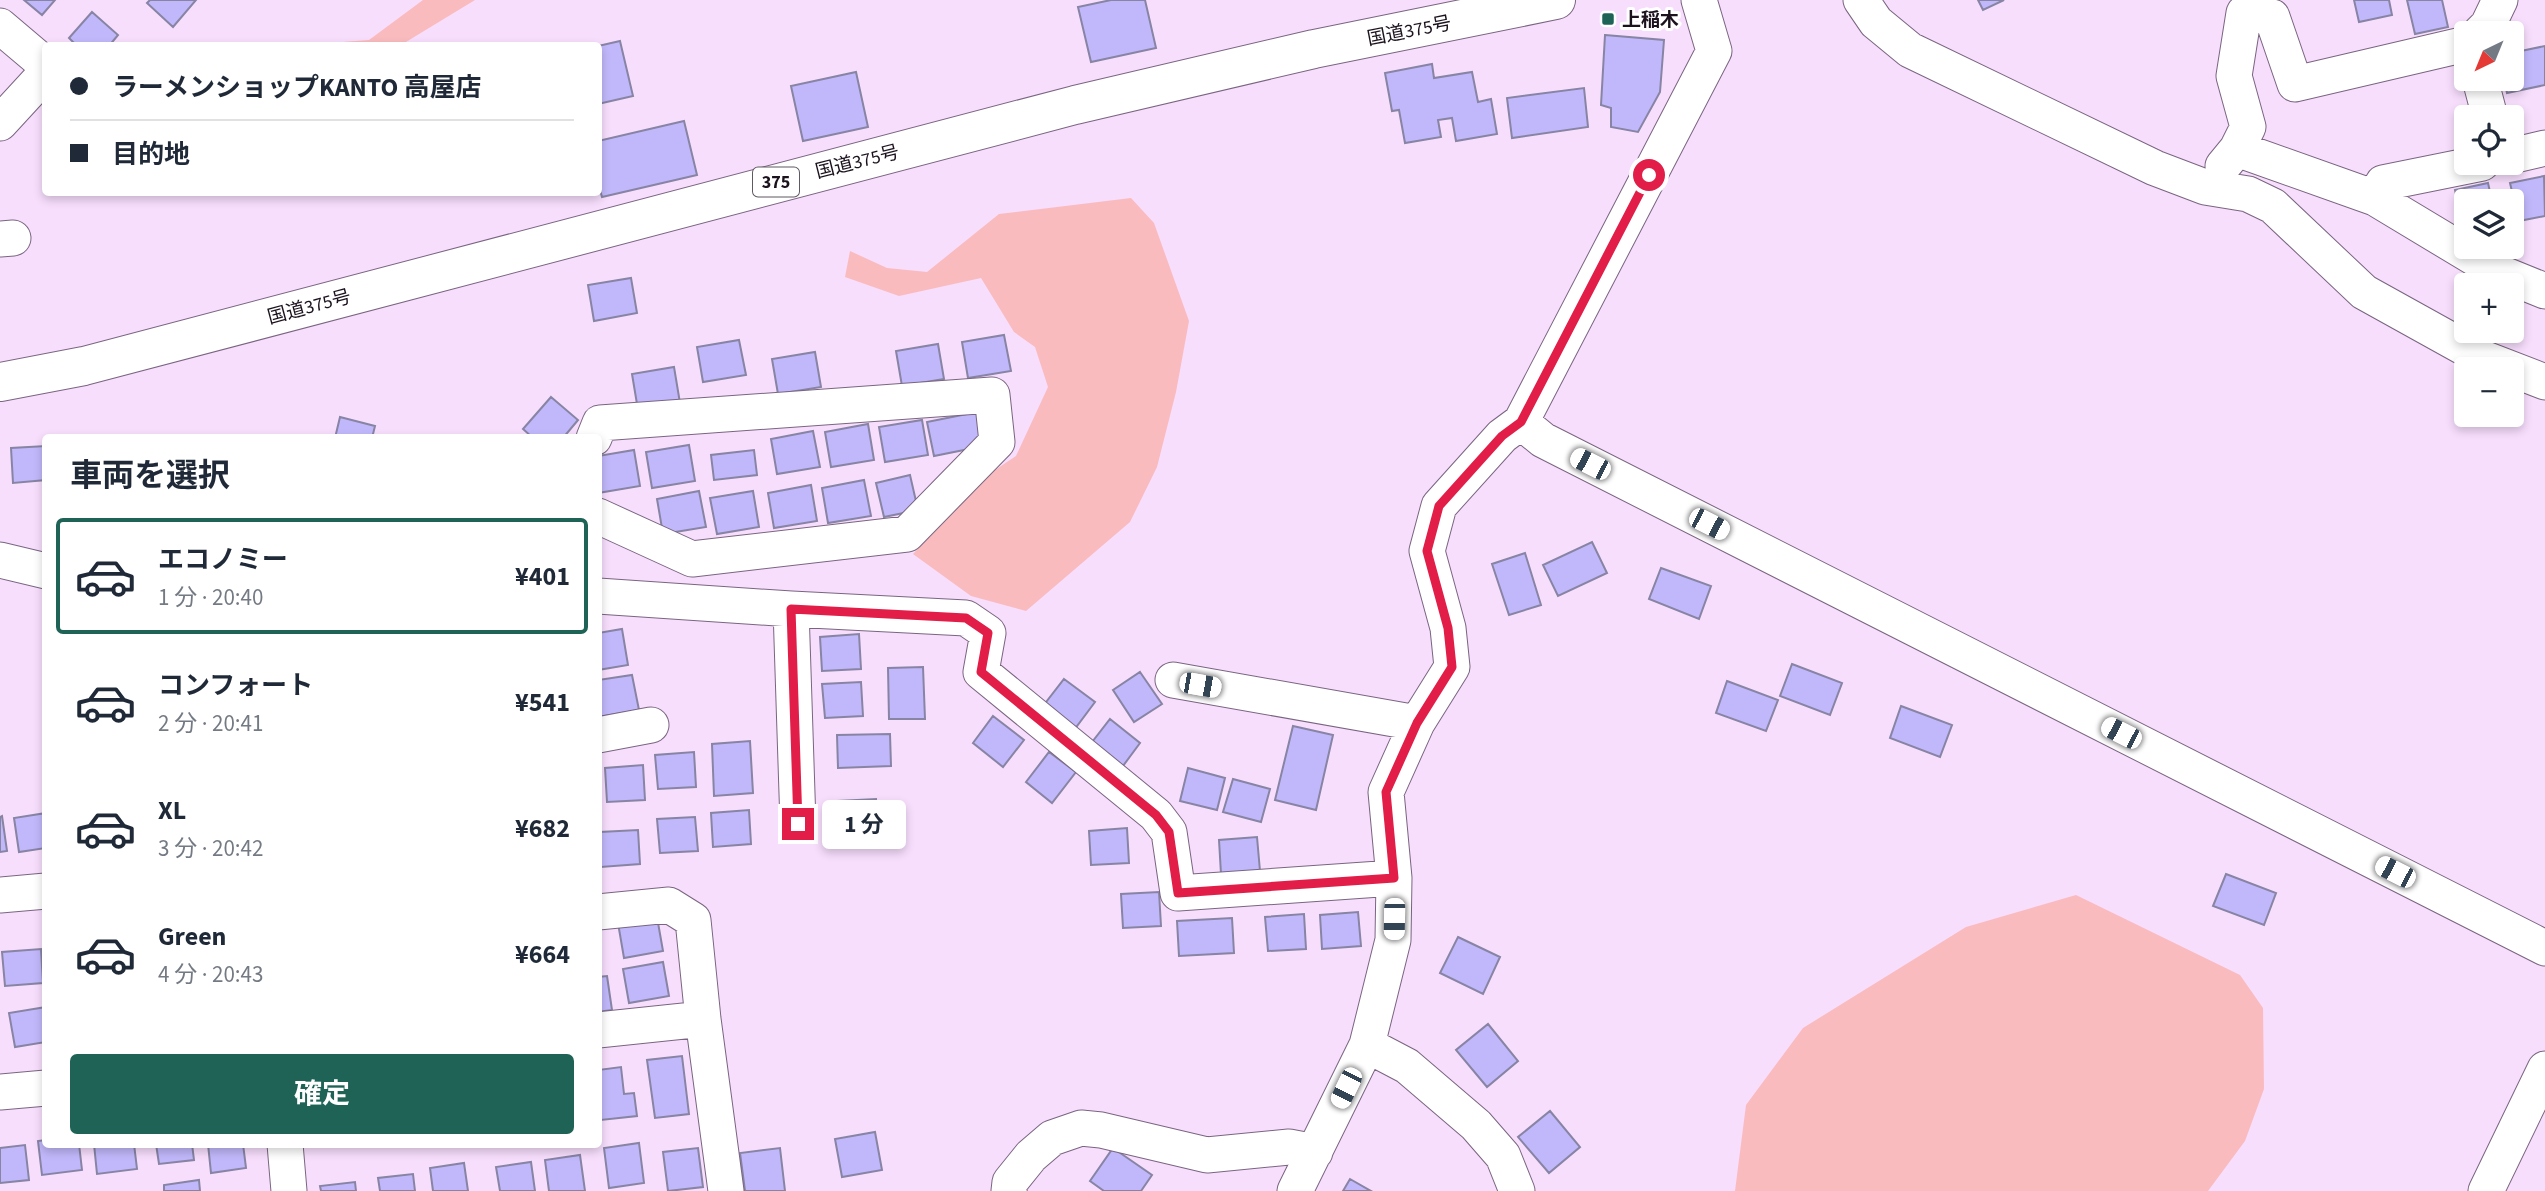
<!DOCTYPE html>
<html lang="ja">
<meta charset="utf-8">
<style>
:root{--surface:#fff;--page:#f2f2f3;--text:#1f2937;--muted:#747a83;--line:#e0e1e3;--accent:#1e6356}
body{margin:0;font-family:"Source Sans 3","Noto Sans JP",sans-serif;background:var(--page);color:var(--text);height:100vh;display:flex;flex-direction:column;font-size:26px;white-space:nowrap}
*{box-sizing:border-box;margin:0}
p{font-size:23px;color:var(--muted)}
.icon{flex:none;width:38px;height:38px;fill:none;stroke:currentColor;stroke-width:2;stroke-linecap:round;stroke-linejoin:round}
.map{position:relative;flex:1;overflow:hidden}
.sheet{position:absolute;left:42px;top:434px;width:560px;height:714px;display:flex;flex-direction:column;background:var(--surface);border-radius:7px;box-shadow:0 4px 10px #0003}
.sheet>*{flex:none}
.top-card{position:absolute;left:42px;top:42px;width:560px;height:154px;border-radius:7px;box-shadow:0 4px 10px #0003;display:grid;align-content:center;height:154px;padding:0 28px;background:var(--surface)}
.needle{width:46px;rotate:223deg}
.buttons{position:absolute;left:2454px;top:21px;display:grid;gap:14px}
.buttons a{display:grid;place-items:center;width:70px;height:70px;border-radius:7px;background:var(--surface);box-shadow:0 4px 10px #0003;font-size:35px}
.end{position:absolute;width:32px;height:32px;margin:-16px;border:9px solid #e11d48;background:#fff;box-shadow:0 0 0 4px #fff}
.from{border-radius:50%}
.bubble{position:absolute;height:49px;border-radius:7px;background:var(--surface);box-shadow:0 4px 10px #0003;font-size:23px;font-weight:700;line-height:49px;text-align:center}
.car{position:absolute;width:21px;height:42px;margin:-21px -10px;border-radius:9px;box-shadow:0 0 5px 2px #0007;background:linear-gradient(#fff 24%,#345 0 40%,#fff 0 76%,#345 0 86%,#fff 0)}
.top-card b{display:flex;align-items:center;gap:24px;height:66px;font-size:26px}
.top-card b+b{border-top:2px solid var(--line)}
.top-card i{width:18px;height:18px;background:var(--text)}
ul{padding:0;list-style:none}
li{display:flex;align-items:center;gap:21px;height:116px;margin:0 14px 10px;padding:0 14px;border:4px solid transparent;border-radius:7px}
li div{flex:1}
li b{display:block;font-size:26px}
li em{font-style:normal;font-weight:700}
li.current{border-color:var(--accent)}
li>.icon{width:63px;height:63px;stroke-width:1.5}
h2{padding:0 28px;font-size:32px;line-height:84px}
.action{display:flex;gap:14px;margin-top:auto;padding:14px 28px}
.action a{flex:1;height:80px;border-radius:7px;background:var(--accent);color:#fff;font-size:28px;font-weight:700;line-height:80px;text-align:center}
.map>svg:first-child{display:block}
.green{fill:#f9bbbe}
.building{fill:#c1b8fb;stroke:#8884a4;stroke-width:2}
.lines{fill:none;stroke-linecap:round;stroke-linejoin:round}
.minor-casing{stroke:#7a6580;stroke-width:37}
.highway-casing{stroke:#7a6580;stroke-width:40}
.minor{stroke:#fff;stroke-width:35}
.highway{stroke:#fff;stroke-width:38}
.route{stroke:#e11d48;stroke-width:9}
.poi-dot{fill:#1e6356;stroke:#fff;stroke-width:2.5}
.labels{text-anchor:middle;stroke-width:6;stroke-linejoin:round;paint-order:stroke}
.shield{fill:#fff;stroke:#5f5961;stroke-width:2}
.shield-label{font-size:18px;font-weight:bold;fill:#1b121d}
.poi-label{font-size:19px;font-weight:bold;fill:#1b121d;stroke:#fff;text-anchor:start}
.street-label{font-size:19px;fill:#1b121d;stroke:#fff}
</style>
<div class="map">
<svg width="2545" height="1191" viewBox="0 0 2545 1191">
<rect width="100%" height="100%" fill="#f7defd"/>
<path class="green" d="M423,0h52l-74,45h-98l66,-5z
M1131,198l23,25 35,98 -13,71 -19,75 -27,55 -104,89 -55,-15 -58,-42 73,-78 30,-20 32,-69 -13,-40 -21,-15 -33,-54 -82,18 -54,-19 5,-26 37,17 40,4 72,-58z
M2076,895l164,80 23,33 1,81 -19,52 -37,50h-473l11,-86 57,-77 163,-101z"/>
<path class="building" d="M24,0h31l-13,15z
M150,0h46l-23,27 -26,-24z
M1111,0h34l11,48 -65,14 -13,-55z
M1978,0h26l-21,10z
M2354,0h35l3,15 -33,7z
M2407,0h35l6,27 -33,7z
M92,12l26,23 -9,11h-32l-8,-8z
M1605,35l59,5 -4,52 -22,40 -27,-5v-19l-10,-3z
M620,41l13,55 -35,8v-58z
M2545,46v39l-38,8 -3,-14h7v-26z
M1432,64l2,14 38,-6 6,30 13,-3 6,35 -41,7 -4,-23 -14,2 3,17 -36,6 -6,-33 -7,1 -7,-38z
M856,72l12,55 -65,14 -12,-55z
M1584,88l4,39 -76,11 -5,-40z
M684,121l13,54 -95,22 -4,-14v-42z
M2544,176l1,40 -26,5 -9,-38z
M2488,183l4,18h-26v26l-3,1 -8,-38z
M631,278l6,35 -43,8 -6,-36z
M1004,335l7,36 -43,7 -6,-36z
M739,340l7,35 -43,7 -6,-35z
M938,344l6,35 -42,7 -6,-35z
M815,352l6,35 -43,7 -6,-35z
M674,367l6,36 -42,7 -6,-36z
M551,397l27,23 -15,18h-30l-10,-9z
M977,412l7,34 -50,10 -7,-34z
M340,417l35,9 -3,12h-37z
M922,420l6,35 -43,7 -6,-35z
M868,424l6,36 -43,7 -6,-35z
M813,431l7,36 -43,7 -6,-35z
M689,445l6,36 -43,7 -6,-36z
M46,446v34l-33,3 -2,-35z
M634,450l6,36 -42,7v-37z
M754,450l3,25 -43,5 -3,-25z
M910,475l8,35 -34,7 -8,-34z
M864,480l7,36 -43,7 -6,-35z
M811,485l6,36 -43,7 -6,-35z
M699,491l7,36 -43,7 -6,-35z
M753,491l6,36 -42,7 -7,-36z
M1592,542l15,31 -49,23 -15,-31z
M1525,553l16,52 -32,10 -17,-51z
M1661,568l50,18 -12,33 -50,-20z
M622,629l6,36 -30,5v-37z
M859,634l2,35 -39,2 -2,-34z
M1792,664l50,19 -12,32 -50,-19z
M923,667l2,52h-36l-1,-51z
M1140,672l22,32 -28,18 -21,-32z
M632,675l7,35 -41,7v-37z
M1064,679l31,23 -21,28 -31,-24z
M1727,681l51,19 -12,31 -50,-18z
M861,682l2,34 -38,2 -3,-34z
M1901,706l51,19 -12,32 -50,-19z
M993,716l31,24 -21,27 -30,-24z
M1110,719l30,24 -20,27 -31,-24z
M1293,726l40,9 -17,75 -41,-10z
M890,734l1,32 -53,2 -1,-33z
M750,741l3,52 -39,3 -2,-52z
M694,752l2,35 -38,2 -3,-34z
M1049,752l27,20 -24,31 -26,-21z
M643,765l2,35 -38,2 -2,-34z
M1188,768l37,10 -8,32 -37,-9z
M1233,779l37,10 -9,33 -38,-10z
M876,799l2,34 -38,2 -2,-34z
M749,810l2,34 -38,3 -2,-34z
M46,813v35l-27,4 -5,-34z
M2,816l5,35 -7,1v-35z
M695,817l3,34 -38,2 -3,-34z
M1127,828l2,35 -38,2 -2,-34z
M638,830l2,34 -39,3 -1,-35z
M1257,837l3,34 -39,3 -2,-34z
M2226,874l50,19 -12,32 -51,-19z
M1159,892l2,34 -38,2 -2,-34z
M1358,912l3,34 -39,3 -2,-34z
M1304,914l2,35 -38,2 -3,-34z
M657,917l6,34 -39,7 -6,-35z
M1232,918l2,35 -55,3 -2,-35z
M1458,937l42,20 -17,37 -43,-21z
M41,949l2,34 -38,3 -3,-34z
M663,962l6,34 -40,7 -6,-34z
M607,976l5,34 -14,2v-35z
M46,1007v35l-31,5 -6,-34z
M1488,1024l30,37 -31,26 -31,-37z
M682,1056l7,58 -34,4 -8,-58z
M621,1067l3,27 10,-1 3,23 -36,4 -3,-50z
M1550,1111l30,36 -31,26 -31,-36z
M875,1132l7,38 -40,7 -7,-38z
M46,1140v4h33l3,26 -40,5 -4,-34z
M639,1143l5,40 -35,5 -5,-40z
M94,1144h40l3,25 -40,5z
M156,1144h36l2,16 -35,4z
M208,1144h35l3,24 -35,5z
M25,1145l4,35 -29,3v-35z
M698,1148l5,39 -35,4 -5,-39z
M780,1148l5,43h-40l-5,-38z
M1113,1148l39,27 -11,16h-37l-14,-10z
M580,1155l5,36h-36l-4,-31z
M531,1162l4,29h-35l-4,-24z
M464,1163l4,28h-35l-3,-23z
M413,1174l2,17h-35l-2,-13z
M1350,1179l21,12h-28z
M199,1180l1,11h-36v-6z
M355,1182l1,9h-35l-1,-5z"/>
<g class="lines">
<defs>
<path id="minor" d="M1861,0l15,22 34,28 245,118 50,19 43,7 25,12 91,86 119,66 62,24
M0,26l46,39
M2480,33l8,-8 12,-25
M2480,79l10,38
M0,123l46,-50
M2237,149l11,-22 -14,-51 10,-63 28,4 23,67 171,-40
M2511,156l34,-8
M2482,163l-99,20 -8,15 123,74 47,19
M2223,166l14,-17 138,49
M0,239l13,-1
M1521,422l22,18 1002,508
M594,438l6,-15 392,-28 5,47 -90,92 -215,25 -94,-43
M0,560l46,11
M598,596l193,13 175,9 22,15 -7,39 175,143 13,17 9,61 216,-15
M791,609l7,215
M1173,680l244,43
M598,735l53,-10
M0,895l46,-4
M598,912l71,-7 24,15 10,99 23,172
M598,1030l105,-11
M1367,1045l40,21 69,59 27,31 14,35
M0,1092l46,-4
M285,1144l4,47
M1009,1191l1,-9 21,-26 21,-18 29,-10 20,2 106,25 82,-8 26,5
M1295,1191l72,-146 26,-105 1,-62 -8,-86 31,-69 35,-56 -4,-39 -21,-77 12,-45 63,-70 19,-14 193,-371 -15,-51
M2486,1191l59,-122"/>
<path id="highway" d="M0,382l84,-16 991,-261 239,-56 242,-49"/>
</defs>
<use href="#minor" class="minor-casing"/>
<use href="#highway" class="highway-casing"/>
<use href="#minor" class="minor"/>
<use href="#highway" class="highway"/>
</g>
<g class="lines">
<path class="route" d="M798,824l-7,-215 175,9 22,15 -7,39 175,143 13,17 9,61 216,-15 -8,-86 31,-69 35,-56 -4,-39 -21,-77 12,-45 63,-70 19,-14 128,-247"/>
</g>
<rect class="poi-dot" x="1601" y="12" width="14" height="14" rx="3.5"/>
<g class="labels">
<rect class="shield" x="753" y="167.5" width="46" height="29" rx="5"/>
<g class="shield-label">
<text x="776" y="188">375</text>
</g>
<g class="poi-label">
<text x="1622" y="26">上稲木</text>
</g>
<g class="street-label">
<text transform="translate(1409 30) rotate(-11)" y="7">国道375号</text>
<text transform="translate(857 161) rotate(-14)" y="7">国道375号</text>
<text transform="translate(309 306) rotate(-15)" y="7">国道375号</text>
</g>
</g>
</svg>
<div class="buttons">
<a><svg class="needle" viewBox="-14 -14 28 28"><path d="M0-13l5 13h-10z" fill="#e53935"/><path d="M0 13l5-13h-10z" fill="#747a83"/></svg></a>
<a><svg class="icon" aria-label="locate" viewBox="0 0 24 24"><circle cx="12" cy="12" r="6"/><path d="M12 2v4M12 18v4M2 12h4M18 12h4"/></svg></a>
<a><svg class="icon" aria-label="layers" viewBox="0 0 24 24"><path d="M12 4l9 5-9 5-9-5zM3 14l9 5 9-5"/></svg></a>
<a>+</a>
<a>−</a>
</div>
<i class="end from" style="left:1649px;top:175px"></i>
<i class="end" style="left:798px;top:824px"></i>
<div class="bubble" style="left:822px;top:800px;width:84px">1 分</div>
<i class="car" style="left:1590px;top:464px;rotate:297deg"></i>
<i class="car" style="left:1709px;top:524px;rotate:117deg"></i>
<i class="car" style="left:1200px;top:685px;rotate:100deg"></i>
<i class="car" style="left:2121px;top:733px;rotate:297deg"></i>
<i class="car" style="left:2395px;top:872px;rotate:297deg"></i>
<i class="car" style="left:1394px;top:919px;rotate:181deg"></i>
<i class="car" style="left:1346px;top:1088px;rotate:206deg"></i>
<div class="top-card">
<b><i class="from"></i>ラーメンショップKANTO 高屋店</b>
<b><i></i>目的地</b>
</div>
<section class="sheet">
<h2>車両を選択</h2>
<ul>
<li class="current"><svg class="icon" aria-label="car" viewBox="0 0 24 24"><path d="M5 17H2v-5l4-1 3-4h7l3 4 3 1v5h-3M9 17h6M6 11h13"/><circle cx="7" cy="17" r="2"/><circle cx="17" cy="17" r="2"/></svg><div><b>エコノミー</b><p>1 分 · 20:40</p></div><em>¥401</em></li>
<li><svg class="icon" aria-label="car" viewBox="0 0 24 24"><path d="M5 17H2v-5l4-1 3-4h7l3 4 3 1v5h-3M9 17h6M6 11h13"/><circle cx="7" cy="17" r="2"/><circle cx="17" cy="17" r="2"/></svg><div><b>コンフォート</b><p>2 分 · 20:41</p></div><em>¥541</em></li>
<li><svg class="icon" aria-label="car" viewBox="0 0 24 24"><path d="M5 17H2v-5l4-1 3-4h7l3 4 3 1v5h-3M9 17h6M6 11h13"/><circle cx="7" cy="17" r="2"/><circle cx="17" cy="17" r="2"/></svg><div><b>XL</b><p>3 分 · 20:42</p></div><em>¥682</em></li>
<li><svg class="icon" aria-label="car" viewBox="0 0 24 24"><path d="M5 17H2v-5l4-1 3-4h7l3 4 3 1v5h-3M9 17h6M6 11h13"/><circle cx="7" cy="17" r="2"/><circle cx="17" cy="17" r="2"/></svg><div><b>Green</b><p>4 分 · 20:43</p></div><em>¥664</em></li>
</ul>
<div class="action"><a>確定</a></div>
</section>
</div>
